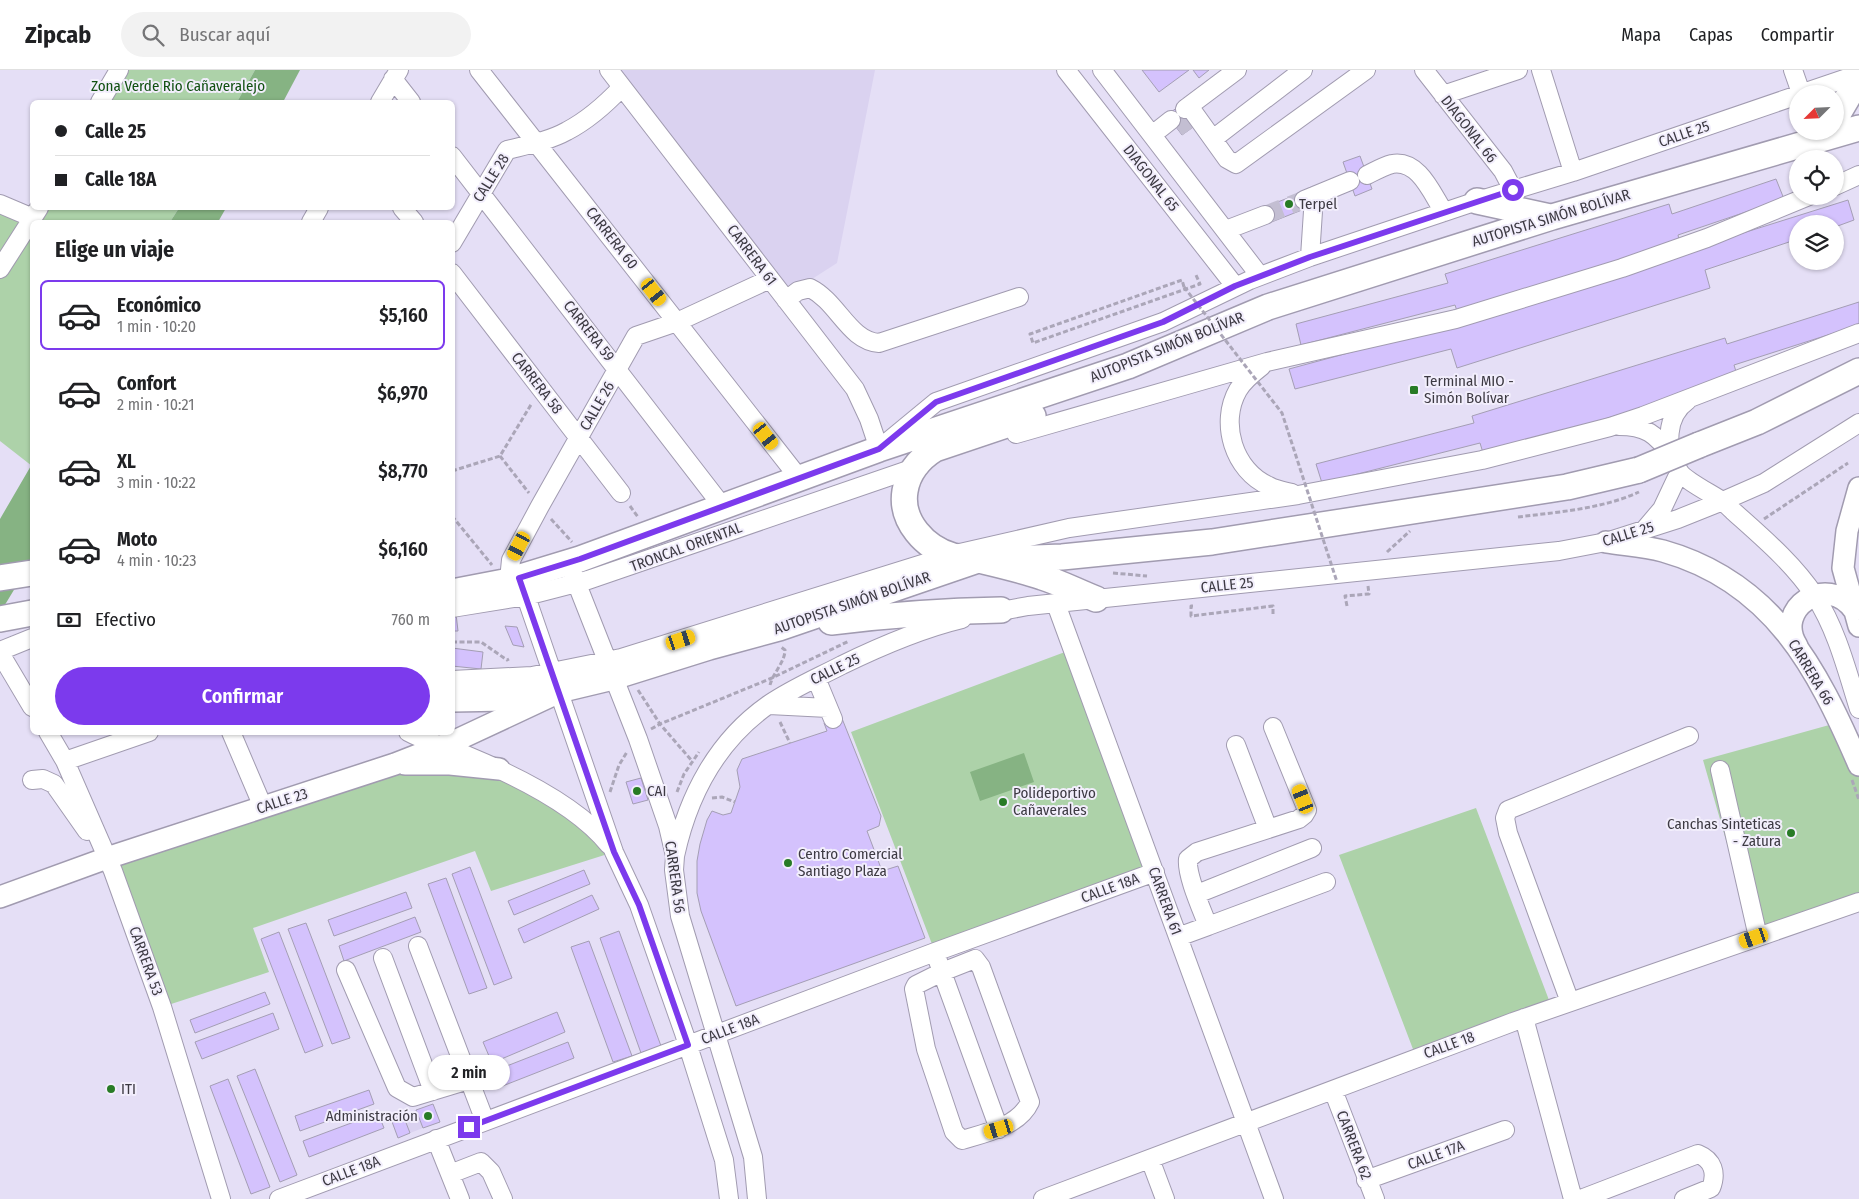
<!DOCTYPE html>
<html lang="es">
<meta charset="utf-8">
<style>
:root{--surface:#fff;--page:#f2f2f2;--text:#202124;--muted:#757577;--line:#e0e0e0;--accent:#7c3aed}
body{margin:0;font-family:"Fira Sans Condensed",sans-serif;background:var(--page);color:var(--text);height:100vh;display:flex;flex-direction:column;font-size:19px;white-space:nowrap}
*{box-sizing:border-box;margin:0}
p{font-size:16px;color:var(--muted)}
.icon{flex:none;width:28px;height:28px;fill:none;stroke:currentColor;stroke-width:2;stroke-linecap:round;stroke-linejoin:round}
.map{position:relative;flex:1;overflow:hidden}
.side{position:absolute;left:30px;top:150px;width:425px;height:515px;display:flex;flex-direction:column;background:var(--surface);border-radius:8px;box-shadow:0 1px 4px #0004}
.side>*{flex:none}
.banner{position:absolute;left:30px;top:30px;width:425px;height:110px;border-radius:8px;box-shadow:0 1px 4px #0004;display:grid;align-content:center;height:110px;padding:0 25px;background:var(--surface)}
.needle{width:32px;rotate:246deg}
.fabs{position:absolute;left:1789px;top:15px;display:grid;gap:10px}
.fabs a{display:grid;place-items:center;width:55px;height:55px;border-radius:50%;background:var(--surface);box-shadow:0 1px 4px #0004;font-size:25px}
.end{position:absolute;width:22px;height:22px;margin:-11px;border:6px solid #7c3aed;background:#fff;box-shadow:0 0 0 2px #fff}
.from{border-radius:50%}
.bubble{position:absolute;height:35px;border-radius:18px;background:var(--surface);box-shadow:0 1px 4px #0004;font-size:16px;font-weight:600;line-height:35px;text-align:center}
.car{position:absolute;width:15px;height:30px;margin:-15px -8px;border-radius:6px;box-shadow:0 0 4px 1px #0007;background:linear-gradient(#f5c518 24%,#345 0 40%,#f5c518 0 76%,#345 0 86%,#f5c518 0)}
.banner b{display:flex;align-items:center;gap:18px;height:48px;font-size:19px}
.banner b+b{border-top:1px solid var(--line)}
.banner i{width:12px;height:12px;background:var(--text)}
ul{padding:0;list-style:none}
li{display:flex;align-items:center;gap:15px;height:70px;margin:0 10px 8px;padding:0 15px;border:2px solid transparent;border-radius:8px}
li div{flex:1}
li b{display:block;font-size:19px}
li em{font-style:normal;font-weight:600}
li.active{border-color:var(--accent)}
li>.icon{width:45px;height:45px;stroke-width:1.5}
h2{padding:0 25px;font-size:22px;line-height:60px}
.pay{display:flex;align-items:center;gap:12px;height:55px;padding:0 25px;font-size:19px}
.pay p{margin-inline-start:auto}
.button{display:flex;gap:10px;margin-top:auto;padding:10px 25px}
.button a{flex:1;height:58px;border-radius:30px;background:var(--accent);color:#fff;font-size:20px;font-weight:600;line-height:58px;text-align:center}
header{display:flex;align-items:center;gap:30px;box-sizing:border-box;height:70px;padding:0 25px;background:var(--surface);border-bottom:1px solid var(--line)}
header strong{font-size:24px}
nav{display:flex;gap:28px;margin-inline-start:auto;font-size:18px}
.search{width:350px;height:45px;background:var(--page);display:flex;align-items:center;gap:12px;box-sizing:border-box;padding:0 18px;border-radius:28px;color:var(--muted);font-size:19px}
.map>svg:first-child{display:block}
.built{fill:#dad2f0}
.green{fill:#add2a9}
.water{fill:#86b383}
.building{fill:#d4c2fd;stroke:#a49eb4}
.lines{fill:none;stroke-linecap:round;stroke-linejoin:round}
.minor-tunnel{stroke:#c3bed2;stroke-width:18;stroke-dasharray:18 9;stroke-linecap:butt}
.minor-casing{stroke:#a19bb0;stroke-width:20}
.major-casing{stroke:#a19bb0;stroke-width:24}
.highway-casing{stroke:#a19bb0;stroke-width:28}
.path{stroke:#aba6b8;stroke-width:3;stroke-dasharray:5 2.5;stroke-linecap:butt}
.minor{stroke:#fff;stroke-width:18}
.major{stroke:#fff;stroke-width:21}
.highway{stroke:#fff;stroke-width:25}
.highway-bridge-casing{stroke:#a19bb0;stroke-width:28;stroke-linecap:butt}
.path-bridge{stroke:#aba6b8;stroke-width:3;stroke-dasharray:5 2.5;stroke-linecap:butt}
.highway-bridge{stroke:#fff;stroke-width:25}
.route{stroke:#7c3aed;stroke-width:6}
.poi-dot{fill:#287b26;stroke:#f2eefc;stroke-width:2}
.labels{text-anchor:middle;stroke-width:4;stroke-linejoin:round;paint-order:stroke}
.park-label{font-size:15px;fill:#115011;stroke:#f2eefc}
.street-label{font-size:15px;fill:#3d3a43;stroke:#f2eefc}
.poi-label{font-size:15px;fill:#3d3a43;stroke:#f2eefc;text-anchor:start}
</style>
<header>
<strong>Zipcab</strong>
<div class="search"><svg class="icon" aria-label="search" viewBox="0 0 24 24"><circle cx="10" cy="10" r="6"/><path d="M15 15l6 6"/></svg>Buscar aquí</div>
<nav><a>Mapa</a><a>Capas</a><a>Compartir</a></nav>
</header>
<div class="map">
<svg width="1859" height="1129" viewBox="0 0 1859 1129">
<rect width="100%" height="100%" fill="#e5dff6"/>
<path class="built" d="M609,0h266l-38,193 -53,34z
M416,1040l7,18 -13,5 -7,-18z"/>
<path class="green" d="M119,0h136l-18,32h-137z
M0,134l33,14 6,-10h140l-9,14h-138v244l-32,-25z
M1073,579l82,223 -220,80 -84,-220z
M1840,652l19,43v137l-105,36 -51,-178z
M395,694l104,5 115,83 -123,39 -16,-40 -222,77 16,44 -107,35 -55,-149z
M1476,738l76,200 -136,49 -77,-202z"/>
<path class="water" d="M255,0h45l-17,32h-46z
M179,138h47l-8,14h-48z
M32,394v96l-32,53v-94z
M1024,683l10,29 -54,19 -10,-29z"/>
<path class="building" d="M1142,0h47l-30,22z
M1193,0h16l-10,8z
M1182,34l14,21 -14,10 -15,-20z
M1360,86l12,33 -17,7 -12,-34z
M1776,109l8,20 -106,36 2,9 -222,70 -3,-9 -154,40 -5,-21 152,-41 -3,-9 224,-70 3,10z
M1301,123l6,15 -38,15 -7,-15z
M1848,130l6,20 -19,7v-3h-37v15l-93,31 5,18 -253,80 -6,-19 -156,40 -6,-20 155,-42z
M1859,232v23l-125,40 4,13 -254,78 -4,-13 -158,40 -6,-19 158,-41 -2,-7 253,-78 2,6z
M456,544l2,17h-6v-16z
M505,556l12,1 7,20 -11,-2z
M452,578l31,4 -2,17 -29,-3z
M841,646l40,100 -2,10 -12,5 15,40 16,-5 27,72 -189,68 -35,-95 -4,-18v-32l3,-17 7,-24 5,-9 11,4 8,-2 9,-26 -3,-17 5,-11 85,-28 -3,-8z
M641,708l7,22 -15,4 -7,-22z
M470,797l42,111 -18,7 -42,-111z
M584,800l6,14 -76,31 -6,-14z
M446,808l41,110 -18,6 -41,-110z
M406,822l6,16 -78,28 -6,-16z
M592,825l7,14 -75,34 -6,-14z
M415,847l6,15 -77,29 -5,-15z
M306,853l44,115 -18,6 -44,-115z
M619,861l42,115 -20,7 -41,-115z
M279,862l44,114 -18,7 -44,-114z
M589,871l43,115 -19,6 -42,-115z
M265,922l5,12 -75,29 -5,-13z
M557,942l8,20 -73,31 -9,-21z
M273,943l6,16 -77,30 -7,-17z
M568,972l6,16 -74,29 -6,-16z
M255,999l42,106 -17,7 -43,-106z
M228,1009l42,108 -19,7 -41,-108z
M369,1020l5,14 -74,27 -5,-15z
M433,1034l7,18 -17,6 -7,-18z
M378,1043l6,15 -75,29 -6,-16z
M403,1045l7,18 -12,5 -7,-19z"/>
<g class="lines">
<path class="minor-tunnel" d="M1177,58l14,-10
M1265,145l38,-15"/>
<defs>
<path id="minor" d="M479,0l320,408
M609,0l246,319 14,30 10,30 57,-47 227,-80 87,-42 60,-23 167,-56 96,-29 225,-77
M1066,0l169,216
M1102,0l158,206
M1424,0l79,101 10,19
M1541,0l32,102
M1793,0l8,23
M393,9l18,23
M1800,24l59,-20
M1443,25l75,-25
M100,32l19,-32
M380,32l19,-32
M1189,36l38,53 9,5 130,-94
M1185,39l52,-39
M1152,65l19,-15
M1213,69l90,-69
M452,86l271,351
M1367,105c8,-4 17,-9 25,-11 27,-5 40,30 52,48
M1835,116l24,-11
M1304,130l46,-19
M0,134l33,14
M402,138l12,14
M311,152l8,-14
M1226,160l39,-15
M452,173l55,-93c20,-5 42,-9 60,-19 21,-11 39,-27 55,-44
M1310,187l4,-61
M0,199l39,-61
M452,203l169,220
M786,230l12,-9 12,-3c28,14 39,53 69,55l140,-46
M1262,296c-9,7 -18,14 -24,24 -19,33 -4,81 31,96 7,4 15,5 23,7
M1688,330c-23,16 -23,48 -9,71 5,9 33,23 43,30 4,3 8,7 11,10 29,26 60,52 82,85 22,34 32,75 44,113
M1619,356c27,0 37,8 52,29
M1016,364l251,-72 189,-43 166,-51 85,-30 102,-42
M1645,459l17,-20 17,-36
M573,504l65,165 30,87 7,30 -1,14 6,46 73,241 4,42
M509,510l2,-20 29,-54 96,-170 41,-14 93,-43
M522,515l92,267 25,53 45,128 40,127 5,39
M1056,534l218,595
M452,538l74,-12 62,-16 332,-114
M990,543l38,-7 531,-55 47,-9 72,-23 45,-18 41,-18 95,-60
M0,581l32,-13
M0,583l32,54
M816,608l17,41
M452,610l80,-4 89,-18 330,-103 118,-27 229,-33 184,-35 128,-33 33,-11 216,-83
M769,635l59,3
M1273,657l34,83 -3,5 -5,4 -102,33 -9,7c-2,16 14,51 20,67l118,-44
M48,662l17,29 48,110 49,136 59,192
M231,662l32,75
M408,662c18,10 40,15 58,23 46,19 112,51 143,90
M1236,675l32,84
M65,691l84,-29
M1720,700l38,167
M32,710l11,-1 11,5 33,47
M675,786c13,-60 42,-115 93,-151 23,-16 49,-27 74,-40 39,-19 78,-36 120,-46
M1197,824l115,-46
M1178,867l30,-11
M418,876l67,175
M383,888l50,133
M975,889l6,8 49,135c-11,24 -44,31 -68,38l-8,-8 -28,-83 -12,-60 2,-4 26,-13z
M938,891l61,168
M346,900l51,118 16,9 56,-17
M1570,932l-62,-169 -3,-15 3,-8 10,-4 171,-70
M1524,948l49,181
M1333,1020l42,109
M436,1069l24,60
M1150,1089l15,40
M450,1104l31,-12 10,10 12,27
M1366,1110l139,-50
M279,1129l656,-247 220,-80
M1043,1129l470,-177 346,-120
M1581,1129l117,-45c15,6 19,19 13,34l-27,11"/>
<path id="major" d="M1859,418l-12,43 -4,37 16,58
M1606,472c18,3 38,4 57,9 110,31 154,117 196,214
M1797,576c-24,-37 30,-74 57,-36
M405,694h45l49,5
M0,827l107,-39 288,-94 64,-25 92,-43"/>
<path id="highway" d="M1835,49l24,-41
M1477,131l73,16
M1033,346l-98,33c-16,10 -27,23 -30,42 -5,30 20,57 48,65 9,2 18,2 26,4 21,5 43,10 63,17 19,6 36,15 54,22
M1699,375l58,-23 102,-51
M0,508l32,-5
M452,522l52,-10 76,-23 299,-110 249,-83 140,-59 284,-90 307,-89
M0,549l32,-6
M831,552c57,-7 112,-11 170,-12
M452,629l55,-1 39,-5 67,-16 96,-30 70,-19 199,-68 84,-3 150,-15 355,-55 72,-17"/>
</defs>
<use href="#minor" class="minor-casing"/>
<use href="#major" class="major-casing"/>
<use href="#highway" class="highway-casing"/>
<path class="path" d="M1184,217l-2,-7 -152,54 3,9 167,-59 -4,-9
M500,386l29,37
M452,401l48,-15 32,-53
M630,436l8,11
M452,446l40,49
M1518,447c40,-5 84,-8 121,-25
M551,449l21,23
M1764,449l84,-56
M1387,482l23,-21
M1113,503l34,3
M1193,536h-2v10l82,-10v8
M1347,536l-2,-10 24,-2 -1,-8
M452,572h29l26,18 2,-1
M770,615c3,-12 15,-23 15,-35l-4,-3
M638,620l22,34 32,37
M780,652l10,21
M651,659l9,-5 112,-46 77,-37
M1852,710l7,20
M610,722l9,-27 8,-13
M677,722l7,-18 15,-22
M712,728l10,-1 13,5"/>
<use href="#minor" class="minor"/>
<use href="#major" class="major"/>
<use href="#highway" class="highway"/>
<defs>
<path id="highway-bridge" d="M1639,400l60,-25"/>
</defs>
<use href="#highway-bridge" class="highway-bridge-casing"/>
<path class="path-bridge" d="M1184,217l98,126 55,169"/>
<use href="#highway-bridge" class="highway-bridge"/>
</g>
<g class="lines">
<path class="route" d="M469,1057l219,-82 -49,-140 -25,-53 -95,-274 61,-19 299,-110 57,-47 227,-80 72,-36 75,-29 203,-67"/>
</g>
<g class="poi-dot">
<circle cx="1289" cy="134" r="5"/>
<rect x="1409" y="315" width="10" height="10" rx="2.5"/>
<circle cx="637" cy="721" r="5"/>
<circle cx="1003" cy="732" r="5"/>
<circle cx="1791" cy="763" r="5"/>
<circle cx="788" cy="793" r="5"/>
<circle cx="111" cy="1019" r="5"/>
<circle cx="428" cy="1046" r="5"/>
</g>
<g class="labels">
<g class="park-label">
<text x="178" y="21">Zona Verde Rio Cañaveralejo</text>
</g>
<g class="street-label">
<text transform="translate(1469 59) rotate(52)" y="5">DIAGONAL 66</text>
<text transform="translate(1684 64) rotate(-19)" y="5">CALLE 25</text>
<text transform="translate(491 108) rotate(-58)" y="5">CALLE 28</text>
<text transform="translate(1151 108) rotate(52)" y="5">DIAGONAL 65</text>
<text transform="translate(1551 148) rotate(-17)" y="5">AUTOPISTA SIMÓN BOLÍVAR</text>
<text transform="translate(612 168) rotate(52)" y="5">CARRERA 60</text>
<text transform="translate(752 185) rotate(53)" y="5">CARRERA 61</text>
<text transform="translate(589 261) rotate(52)" y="5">CARRERA 59</text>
<text transform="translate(1167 277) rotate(-22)" y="5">AUTOPISTA SIMÓN BOLÍVAR</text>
<text transform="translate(537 313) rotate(52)" y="5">CARRERA 58</text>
<text transform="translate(597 336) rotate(-60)" y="5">CALLE 26</text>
<text transform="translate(1628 464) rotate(-17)" y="5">CALLE 25</text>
<text transform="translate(686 477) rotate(-20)" y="5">TRONCAL ORIENTAL</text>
<text transform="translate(1227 515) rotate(-6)" y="5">CALLE 25</text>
<text transform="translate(852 533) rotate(-19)" y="5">AUTOPISTA SIMÓN BOLÍVAR</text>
<text transform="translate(835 599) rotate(-26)" y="5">CALLE 25</text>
<text transform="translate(1811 602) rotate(59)" y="5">CARRERA 66</text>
<text transform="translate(282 731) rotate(-18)" y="5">CALLE 23</text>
<text transform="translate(675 807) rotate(82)" y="5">CARRERA 56</text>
<text transform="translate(1110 818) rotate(-20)" y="5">CALLE 18A</text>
<text transform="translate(1165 831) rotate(70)" y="5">CARRERA 61</text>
<text transform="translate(146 891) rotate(70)" y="5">CARRERA 53</text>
<text transform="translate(730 959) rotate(-21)" y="5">CALLE 18A</text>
<text transform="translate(1449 975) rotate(-20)" y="5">CALLE 18</text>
<text transform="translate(1354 1075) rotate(69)" y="5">CARRERA 62</text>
<text transform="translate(1436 1085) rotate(-20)" y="5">CALLE 17A</text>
<text transform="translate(351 1101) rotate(-21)" y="5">CALLE 18A</text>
</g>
<g class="poi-label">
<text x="1299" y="139">Terpel</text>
<text x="1424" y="316">Terminal MIO -<tspan x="1424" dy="17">Simón Bolívar</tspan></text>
<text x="647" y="726">CAI</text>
<text x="1013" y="728">Polideportivo<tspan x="1013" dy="17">Cañaverales</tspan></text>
<text x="1781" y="759" text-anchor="end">Canchas Sinteticas<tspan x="1781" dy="17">- Zatura</tspan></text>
<text x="798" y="789">Centro Comercial<tspan x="798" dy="17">Santiago Plaza</tspan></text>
<text x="121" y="1024">ITI</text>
<text x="418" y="1051" text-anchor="end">Administración</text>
</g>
</g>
</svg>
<div class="fabs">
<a><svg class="needle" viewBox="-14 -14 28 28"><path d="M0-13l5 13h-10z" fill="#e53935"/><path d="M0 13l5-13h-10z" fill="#757577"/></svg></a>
<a><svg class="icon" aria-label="locate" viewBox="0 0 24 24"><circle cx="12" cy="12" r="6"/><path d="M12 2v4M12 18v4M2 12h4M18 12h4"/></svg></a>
<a><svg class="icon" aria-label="layers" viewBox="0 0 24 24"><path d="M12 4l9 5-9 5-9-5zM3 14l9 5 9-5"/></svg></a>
</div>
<i class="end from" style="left:1513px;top:120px"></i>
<i class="end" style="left:469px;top:1057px"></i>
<div class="bubble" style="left:428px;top:985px;width:82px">2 min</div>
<i class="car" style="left:654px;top:222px;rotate:142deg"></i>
<i class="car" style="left:766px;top:366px;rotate:142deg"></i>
<i class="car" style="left:519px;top:476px;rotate:208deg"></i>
<i class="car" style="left:681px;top:570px;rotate:72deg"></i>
<i class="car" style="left:1303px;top:729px;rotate:338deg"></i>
<i class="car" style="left:1754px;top:868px;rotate:251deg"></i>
<i class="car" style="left:999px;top:1059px;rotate:253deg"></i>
<div class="banner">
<b><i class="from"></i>Calle 25</b>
<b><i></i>Calle 18A</b>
</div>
<section class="side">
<h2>Elige un viaje</h2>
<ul>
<li class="active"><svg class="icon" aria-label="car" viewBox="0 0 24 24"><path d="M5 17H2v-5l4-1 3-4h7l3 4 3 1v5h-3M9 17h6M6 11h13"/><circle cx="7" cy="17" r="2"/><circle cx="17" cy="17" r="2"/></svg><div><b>Económico</b><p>1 min · 10:20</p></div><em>$5,160</em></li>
<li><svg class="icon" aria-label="car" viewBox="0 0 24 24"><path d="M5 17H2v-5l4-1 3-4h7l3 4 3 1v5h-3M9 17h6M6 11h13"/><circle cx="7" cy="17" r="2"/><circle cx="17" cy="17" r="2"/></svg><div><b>Confort</b><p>2 min · 10:21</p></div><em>$6,970</em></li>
<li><svg class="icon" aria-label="car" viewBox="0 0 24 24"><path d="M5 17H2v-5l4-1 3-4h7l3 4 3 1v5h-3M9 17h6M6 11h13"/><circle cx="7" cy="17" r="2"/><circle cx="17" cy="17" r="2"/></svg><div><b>XL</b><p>3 min · 10:22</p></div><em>$8,770</em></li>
<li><svg class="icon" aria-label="car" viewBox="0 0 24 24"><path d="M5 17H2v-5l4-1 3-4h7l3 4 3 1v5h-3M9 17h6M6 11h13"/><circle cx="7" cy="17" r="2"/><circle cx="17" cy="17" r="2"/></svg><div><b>Moto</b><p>4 min · 10:23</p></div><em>$6,160</em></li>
</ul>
<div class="pay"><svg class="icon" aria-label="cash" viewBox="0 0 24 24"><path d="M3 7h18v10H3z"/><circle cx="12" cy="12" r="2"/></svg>Efectivo<p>760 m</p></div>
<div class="button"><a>Confirmar</a></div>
</section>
</div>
